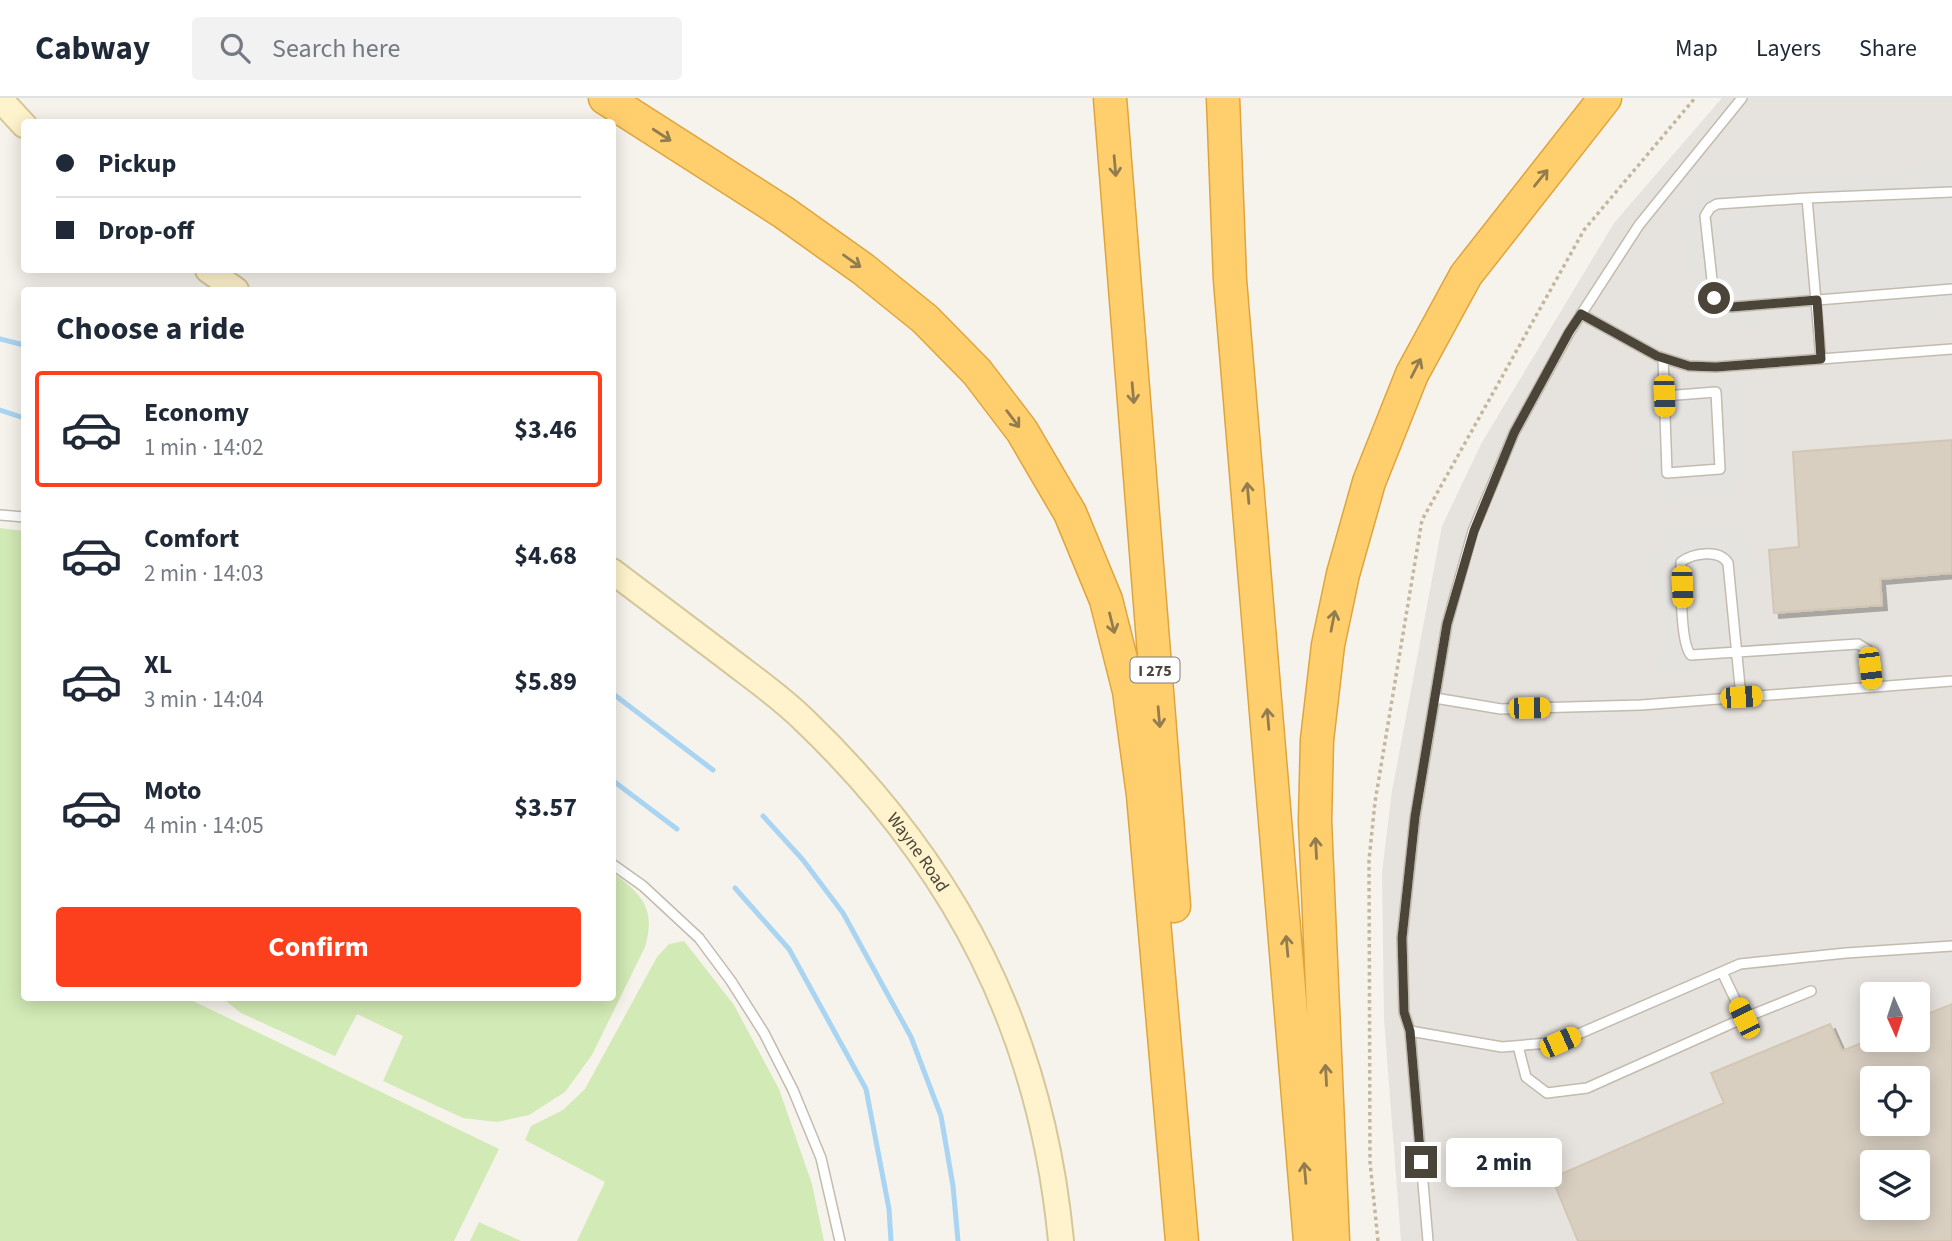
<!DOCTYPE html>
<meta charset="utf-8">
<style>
:root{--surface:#fff;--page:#f2f2f3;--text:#1f2937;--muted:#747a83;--line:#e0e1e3;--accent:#fc3f1d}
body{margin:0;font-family:"Source Sans 3",sans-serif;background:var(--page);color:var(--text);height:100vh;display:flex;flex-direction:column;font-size:26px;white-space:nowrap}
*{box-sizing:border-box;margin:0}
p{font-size:23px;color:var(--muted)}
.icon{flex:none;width:38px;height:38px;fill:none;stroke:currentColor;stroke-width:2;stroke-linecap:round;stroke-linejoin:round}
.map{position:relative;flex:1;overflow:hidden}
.sheet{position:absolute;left:21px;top:189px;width:595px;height:714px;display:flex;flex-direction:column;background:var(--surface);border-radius:7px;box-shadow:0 4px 18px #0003}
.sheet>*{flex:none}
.banner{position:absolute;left:21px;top:21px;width:595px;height:154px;border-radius:7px;box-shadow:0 4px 18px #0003;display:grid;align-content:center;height:154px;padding:0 35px;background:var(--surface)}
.needle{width:46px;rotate:177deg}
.controls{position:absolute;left:1860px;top:884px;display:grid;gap:14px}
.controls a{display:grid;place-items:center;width:70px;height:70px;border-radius:7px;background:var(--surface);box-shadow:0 4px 18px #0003;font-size:35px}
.end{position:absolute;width:32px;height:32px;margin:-16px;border:9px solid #4b4439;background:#fff;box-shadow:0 0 0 4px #fff}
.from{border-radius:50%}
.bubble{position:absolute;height:49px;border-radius:7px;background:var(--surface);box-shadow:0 4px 18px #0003;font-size:23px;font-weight:700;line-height:49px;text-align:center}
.car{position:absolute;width:21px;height:42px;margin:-21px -10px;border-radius:9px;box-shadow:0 0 5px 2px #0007;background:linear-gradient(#f5c518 24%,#345 0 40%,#f5c518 0 76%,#345 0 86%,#f5c518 0)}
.banner b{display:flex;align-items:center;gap:24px;height:66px;font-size:26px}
.banner b+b{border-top:2px solid var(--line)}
.banner i{width:18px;height:18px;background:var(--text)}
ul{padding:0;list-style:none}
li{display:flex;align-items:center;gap:21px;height:116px;margin:0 14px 10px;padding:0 21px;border:4px solid transparent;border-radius:7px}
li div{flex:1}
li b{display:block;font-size:26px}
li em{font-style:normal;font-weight:700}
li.current{border-color:var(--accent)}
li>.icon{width:63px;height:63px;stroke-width:1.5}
h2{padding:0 35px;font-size:32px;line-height:84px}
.primary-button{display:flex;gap:14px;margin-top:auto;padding:14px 35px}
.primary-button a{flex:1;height:80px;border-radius:7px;background:var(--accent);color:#fff;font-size:28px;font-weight:700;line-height:80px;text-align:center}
header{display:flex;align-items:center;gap:42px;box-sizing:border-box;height:98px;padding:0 35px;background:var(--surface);border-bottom:2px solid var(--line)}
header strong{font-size:33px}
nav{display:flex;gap:38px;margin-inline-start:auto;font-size:24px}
.search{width:490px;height:63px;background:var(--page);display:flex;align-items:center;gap:18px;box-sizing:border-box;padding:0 24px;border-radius:7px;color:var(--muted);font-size:26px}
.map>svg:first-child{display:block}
.industrial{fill:#e6e2dd;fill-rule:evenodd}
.green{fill:#d2eab5}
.parking{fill:#e5e3e0}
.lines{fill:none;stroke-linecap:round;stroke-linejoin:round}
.stream{stroke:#a9d4f2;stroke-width:5}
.building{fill:#d8cfc1;stroke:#d3c7b4;stroke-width:2;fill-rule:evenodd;filter:url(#shadow)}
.service-casing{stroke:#c2bbae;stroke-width:12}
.secondary-casing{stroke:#d6c79b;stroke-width:28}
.motorway-casing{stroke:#e0a43c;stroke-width:35}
.path{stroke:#c4b79f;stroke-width:3.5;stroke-dasharray:3.5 3.5;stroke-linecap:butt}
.service{stroke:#fff;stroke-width:9}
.secondary{stroke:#fff3cd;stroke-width:24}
.motorway{stroke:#ffcf6e;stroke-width:32}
.oneway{stroke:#937c4e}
.route{stroke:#4b4439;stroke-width:9}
.labels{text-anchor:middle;stroke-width:6;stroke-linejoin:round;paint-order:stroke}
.shield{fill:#fff;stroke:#817c74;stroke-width:2}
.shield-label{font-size:16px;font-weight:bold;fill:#4b4439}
.street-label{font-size:18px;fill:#4b4439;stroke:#fff}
</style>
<header>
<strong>Cabway</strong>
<div class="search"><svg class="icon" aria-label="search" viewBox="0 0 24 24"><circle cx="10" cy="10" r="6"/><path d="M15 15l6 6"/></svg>Search here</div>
<nav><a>Map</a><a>Layers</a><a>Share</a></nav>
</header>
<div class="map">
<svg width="1952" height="1143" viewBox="0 0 1952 1143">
<defs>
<filter id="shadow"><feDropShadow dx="5" dy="5" stdDeviation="0" flood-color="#0004"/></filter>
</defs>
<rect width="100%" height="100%" fill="#f6f3ec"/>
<path class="industrial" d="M1722,0h230v1143h-551l-17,-222 -2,-147 10,-81 50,-265 39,-82 133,-221zM1872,896h46v46h-46zM1872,980h46v46h-46zM1872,1064h46v46h-46z"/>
<path class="green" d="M0,430l24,3v467h163l312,151 -45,92h-454z
M613,775c30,22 43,36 32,74l-53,108 -27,37 -36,23 -32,7 -34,-4 -80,-37 20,-45 -46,-22 -22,42 -94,-43 -19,-15h390z
M684,843l50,64 45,84 33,95 12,57h-247l28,-59 -80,-42 6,-14 32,-16 22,-21 72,-132 12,-13z
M479,1124l42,19h-51z"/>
<path class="parking" d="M1952,65v149l-246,18 -1,-15 -17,1 -9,-116 15,-1 -1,-17z
M1650,282l22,7 68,-6 7,100 -16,1 1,15 -70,6 -2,-15 -15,1 -9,-108z
M1737,429l2,14h15l4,43 -14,2 -2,3 4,51 7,4 13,-1 2,-3 -1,-14 110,-8 3,36 -153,14 -68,3 -10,-121 16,-2v-16z"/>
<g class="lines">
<path class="stream" d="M0,241l24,6
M0,312l24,8
M612,595l101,77
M612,682l65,49
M763,718l40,44 40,53 68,124 30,79 12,70 5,55
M735,790l54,61 77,140 23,120 2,32"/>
</g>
<path class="building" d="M1952,342v133l-72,6 2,26 -108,8 -5,-63 30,-3 -6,-95z
M1952,906v237h-374l-26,-63 172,-75 -13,-30 119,-49 12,27 27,-11h49v-22zM1872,980h46v46h-46zM1872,1064h46v46h-46z"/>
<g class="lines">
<defs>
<path id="service" d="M1952,94l-145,6 -90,6 -7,4 -5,8 9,82 7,7 11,2 220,-18
M1807,100l14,161
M1581,216l76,42 32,10 27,1 236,-18
M1663,260l4,115 53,-4 -4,-77 -52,4
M0,417l24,2
M1741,599l-13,-134c-9,-14 -35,-10 -47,-1 0,19 -1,82 10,93l167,-11 10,6 4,37
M1435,600l66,11 140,-4 311,-24
M612,766l31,22 56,52 32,43 33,52 29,57 28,68 19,83
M1744,920l67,-27
M1410,933l92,16 58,-5 180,-78 106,-11 106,-7
M1518,948l8,31 21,16 40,-5 157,-70 -22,-46
M1428,1143l-18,-210 -6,-19 -2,-74 13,-120 32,-194 26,-93 41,-98 55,-100 70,-108 103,-127"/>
<g id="secondary">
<path d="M0,1l24,26"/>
<path d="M208,172l28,20"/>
<path id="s1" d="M612,473c38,29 76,57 114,86 27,21 55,40 79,64 151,145 236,310 256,520"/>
</g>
<path id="motorway" d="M605,0l178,114 80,57 62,50 52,53 45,59 48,82 36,87 23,91 14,104 39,446
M1110,0l64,808
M1223,0l7,182 80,961
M1333,1143l-18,-420 2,-81 11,-95 15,-71 26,-92 43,-108 54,-99 139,-177"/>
</defs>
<use href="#service" class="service-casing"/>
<use href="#secondary" class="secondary-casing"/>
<use href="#motorway" class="motorway-casing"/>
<path class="path" d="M1378,1143l-8,-79 -1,-302 6,-58 47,-282 162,-290 111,-132"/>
<use href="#service" class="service"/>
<use href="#secondary" class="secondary"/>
<use href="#motorway" class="motorway"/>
</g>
<defs><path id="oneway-shaft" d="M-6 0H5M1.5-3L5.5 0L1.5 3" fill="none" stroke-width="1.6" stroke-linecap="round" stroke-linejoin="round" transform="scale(1.75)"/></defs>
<g class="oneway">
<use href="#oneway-shaft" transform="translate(662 37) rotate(33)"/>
<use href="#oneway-shaft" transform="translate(1115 68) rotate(85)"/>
<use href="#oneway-shaft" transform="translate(1541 80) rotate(-51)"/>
<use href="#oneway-shaft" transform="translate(852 163) rotate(35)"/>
<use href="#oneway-shaft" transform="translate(1416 270) rotate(-63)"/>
<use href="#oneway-shaft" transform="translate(1133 295) rotate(85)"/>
<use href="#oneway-shaft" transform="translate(1013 321) rotate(53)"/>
<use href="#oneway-shaft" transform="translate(1248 395) rotate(-95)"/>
<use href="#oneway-shaft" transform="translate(1333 523) rotate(-79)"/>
<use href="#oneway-shaft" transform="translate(1112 525) rotate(76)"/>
<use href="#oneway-shaft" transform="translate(1159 619) rotate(85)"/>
<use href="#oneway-shaft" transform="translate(1268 621) rotate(-95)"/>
<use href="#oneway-shaft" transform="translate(1316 750) rotate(-93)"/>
<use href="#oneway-shaft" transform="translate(1287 848) rotate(-95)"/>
<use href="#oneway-shaft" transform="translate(1326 977) rotate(-93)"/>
<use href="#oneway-shaft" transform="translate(1305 1075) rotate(-95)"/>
</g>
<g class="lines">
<path class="route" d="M1421,1064l-11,-131 -6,-19 -2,-74 13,-121 32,-193 27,-93 40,-98 55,-101 12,-18 76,42 32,10 27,1 105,-8 -4,-59 -85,7 -12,-2 -6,-7"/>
</g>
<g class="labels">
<rect class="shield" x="1130.5" y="559.5" width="49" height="25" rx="5"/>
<g class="shield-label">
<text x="1155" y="578">I 275</text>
</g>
<g class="street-label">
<text dy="6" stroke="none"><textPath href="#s1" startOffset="418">Wayne Road</textPath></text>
</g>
</g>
</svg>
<div class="controls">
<a><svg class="needle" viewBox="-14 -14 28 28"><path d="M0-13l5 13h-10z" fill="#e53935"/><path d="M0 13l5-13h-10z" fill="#747a83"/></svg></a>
<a><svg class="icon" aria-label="locate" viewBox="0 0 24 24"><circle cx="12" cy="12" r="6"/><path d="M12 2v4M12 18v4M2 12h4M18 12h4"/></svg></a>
<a><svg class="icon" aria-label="layers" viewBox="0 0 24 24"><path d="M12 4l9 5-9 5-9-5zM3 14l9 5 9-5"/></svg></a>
</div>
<i class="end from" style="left:1714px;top:200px"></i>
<i class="end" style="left:1421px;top:1064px"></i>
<div class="bubble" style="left:1446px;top:1040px;width:116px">2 min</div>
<i class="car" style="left:1664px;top:298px;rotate:178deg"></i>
<i class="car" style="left:1682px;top:489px;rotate:178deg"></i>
<i class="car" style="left:1870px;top:570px;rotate:173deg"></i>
<i class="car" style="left:1741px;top:599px;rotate:86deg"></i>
<i class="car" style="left:1529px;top:610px;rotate:89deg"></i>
<i class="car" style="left:1744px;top:920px;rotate:334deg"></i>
<i class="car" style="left:1560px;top:944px;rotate:66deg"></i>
<div class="banner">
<b><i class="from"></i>Pickup</b>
<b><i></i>Drop-off</b>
</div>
<section class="sheet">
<h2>Choose a ride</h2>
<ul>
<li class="current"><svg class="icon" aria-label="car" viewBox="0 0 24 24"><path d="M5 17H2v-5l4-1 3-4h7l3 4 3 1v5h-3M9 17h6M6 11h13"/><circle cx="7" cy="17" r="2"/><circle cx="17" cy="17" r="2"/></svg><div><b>Economy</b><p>1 min · 14:02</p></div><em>$3.46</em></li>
<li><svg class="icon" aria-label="car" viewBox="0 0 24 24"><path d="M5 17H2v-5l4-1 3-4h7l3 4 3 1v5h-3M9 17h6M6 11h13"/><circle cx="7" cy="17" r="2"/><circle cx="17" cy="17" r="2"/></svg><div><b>Comfort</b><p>2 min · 14:03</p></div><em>$4.68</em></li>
<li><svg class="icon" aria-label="car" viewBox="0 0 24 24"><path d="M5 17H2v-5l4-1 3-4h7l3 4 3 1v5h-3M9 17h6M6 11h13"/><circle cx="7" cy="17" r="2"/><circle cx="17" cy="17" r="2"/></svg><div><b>XL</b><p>3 min · 14:04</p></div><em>$5.89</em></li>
<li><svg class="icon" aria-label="car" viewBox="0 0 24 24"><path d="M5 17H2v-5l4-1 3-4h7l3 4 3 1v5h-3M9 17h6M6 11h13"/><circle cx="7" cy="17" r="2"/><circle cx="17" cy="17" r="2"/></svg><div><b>Moto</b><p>4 min · 14:05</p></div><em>$3.57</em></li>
</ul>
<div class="primary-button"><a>Confirm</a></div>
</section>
</div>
